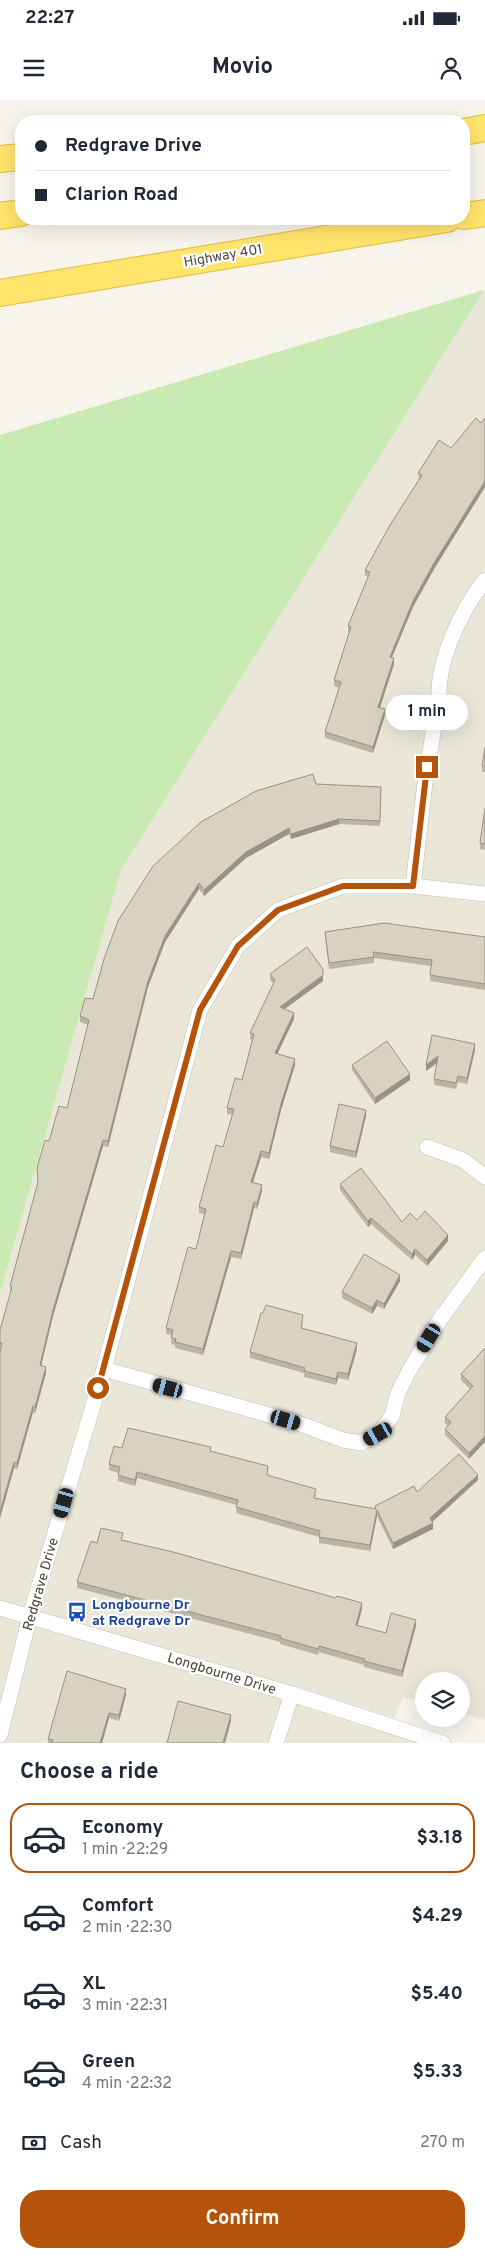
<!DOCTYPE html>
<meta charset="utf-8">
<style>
:root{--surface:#fff;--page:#f6f6f7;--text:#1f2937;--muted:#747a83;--line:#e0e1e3;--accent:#b45309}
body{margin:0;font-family:Overpass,sans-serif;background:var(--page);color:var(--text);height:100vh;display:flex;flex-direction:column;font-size:19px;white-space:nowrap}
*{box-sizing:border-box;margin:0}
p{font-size:16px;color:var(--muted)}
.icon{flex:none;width:28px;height:28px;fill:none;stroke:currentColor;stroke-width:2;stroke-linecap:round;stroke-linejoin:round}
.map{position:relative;height:1643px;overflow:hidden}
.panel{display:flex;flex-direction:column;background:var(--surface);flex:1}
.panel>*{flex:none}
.guide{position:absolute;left:15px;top:15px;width:455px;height:110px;border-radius:20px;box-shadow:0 5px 20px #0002;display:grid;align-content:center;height:110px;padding:0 20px;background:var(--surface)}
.controls{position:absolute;left:415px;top:1572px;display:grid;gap:10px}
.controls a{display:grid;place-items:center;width:55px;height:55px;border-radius:50%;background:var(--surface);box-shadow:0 5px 20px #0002;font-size:25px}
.end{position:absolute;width:22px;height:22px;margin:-11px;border:6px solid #b45309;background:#fff;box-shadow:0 0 0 2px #fff}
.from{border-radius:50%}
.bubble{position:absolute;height:35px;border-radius:18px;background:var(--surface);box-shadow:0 5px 20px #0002;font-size:16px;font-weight:700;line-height:35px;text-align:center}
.car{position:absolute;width:15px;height:30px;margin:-15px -8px;border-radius:6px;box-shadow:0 0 4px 1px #0007;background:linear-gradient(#222 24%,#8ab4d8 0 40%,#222 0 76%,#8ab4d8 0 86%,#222 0)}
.guide b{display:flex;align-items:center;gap:18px;height:48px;font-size:19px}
.guide b+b{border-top:1px solid var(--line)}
.guide i{width:12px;height:12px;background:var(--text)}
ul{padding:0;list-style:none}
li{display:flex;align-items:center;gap:15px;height:70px;margin:0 10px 8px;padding:0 10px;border:2px solid transparent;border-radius:20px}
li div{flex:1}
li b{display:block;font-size:19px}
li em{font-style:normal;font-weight:700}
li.on{border-color:var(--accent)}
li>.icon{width:45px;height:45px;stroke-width:1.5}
h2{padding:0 20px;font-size:22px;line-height:60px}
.pay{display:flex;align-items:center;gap:12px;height:55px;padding:0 20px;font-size:19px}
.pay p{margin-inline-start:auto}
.cta{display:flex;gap:10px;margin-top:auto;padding:10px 20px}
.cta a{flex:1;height:58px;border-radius:20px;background:var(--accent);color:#fff;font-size:20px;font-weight:700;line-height:58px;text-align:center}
.status{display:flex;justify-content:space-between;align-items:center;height:35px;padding:0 25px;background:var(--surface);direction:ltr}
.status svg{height:14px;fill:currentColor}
header{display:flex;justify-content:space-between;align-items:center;height:65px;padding:0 20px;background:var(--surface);font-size:22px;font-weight:700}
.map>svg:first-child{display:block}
.residential{fill:#eae7d9}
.green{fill:#c9eab3}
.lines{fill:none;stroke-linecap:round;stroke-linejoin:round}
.street-casing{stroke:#c2bead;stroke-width:16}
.highway-casing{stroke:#e2bd38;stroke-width:28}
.street{stroke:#fff;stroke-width:15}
.highway{stroke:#ffe46c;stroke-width:26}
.wall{fill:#bab5a5}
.shaded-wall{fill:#979386}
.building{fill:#d8d2c0;stroke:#979386}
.route{stroke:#b45309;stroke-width:6}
.labels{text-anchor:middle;stroke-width:4.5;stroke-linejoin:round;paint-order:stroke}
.street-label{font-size:14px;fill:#4a4638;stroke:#fff}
.transit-label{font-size:14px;font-weight:bold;fill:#164399;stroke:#fff;text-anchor:start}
</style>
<div class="status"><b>22:27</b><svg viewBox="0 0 49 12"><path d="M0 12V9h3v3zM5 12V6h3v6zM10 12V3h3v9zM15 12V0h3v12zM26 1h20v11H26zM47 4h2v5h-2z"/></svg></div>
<header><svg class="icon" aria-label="menu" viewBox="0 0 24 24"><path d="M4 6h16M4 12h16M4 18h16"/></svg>Movio<svg class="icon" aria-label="person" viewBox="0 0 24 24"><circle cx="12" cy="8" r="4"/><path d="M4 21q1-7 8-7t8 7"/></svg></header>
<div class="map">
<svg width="485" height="1643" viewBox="0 0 485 1643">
<rect width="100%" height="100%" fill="#f6f4eb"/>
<path class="residential" d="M485,189v1431l-24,-7v-32h-37v22l-21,-6 -14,34 34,12h-423v-450l121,-423z"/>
<path class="green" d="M484,190l-363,580 -121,423v-858z"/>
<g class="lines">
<defs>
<path id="street" d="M413,786l12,-104 14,-86c-1,-38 23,-87 46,-116
M427,1047l36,13 22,17
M104,1269l194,54 45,17 18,3 17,-9 14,-18 6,-23 11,-22 32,-53 44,-60
M0,1508l292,86 151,49
M0,1635l30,-119 74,-247 96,-359 38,-64 40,-36 65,-24h70l72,8
M276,1643l16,-49"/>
<path id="highway" d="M464,32l21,-4
M0,59l21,-2
M0,116l21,-3
M464,116l21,-3
M0,193l447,-74"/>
</defs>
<use href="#street" class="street-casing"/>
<use href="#highway" class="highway-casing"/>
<use href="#street" class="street"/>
<use href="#highway" class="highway"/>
</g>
<path class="wall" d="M485,318v69l-51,82 -21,38 -21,50 2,7 -14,44 5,7 -12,38 -48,-15v-6l14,-44 -5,-2v-6l15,-48h-1v-6l20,-49 -3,-2v-5l54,-91 -1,-6 33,-25 30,-25z
M485,647v25h-3v-6z
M316,684l65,3 -1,39 -41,-2 -48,15 -2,-5 -43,24 -42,38 -5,-7 -34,53 -17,45 -40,160 -5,-1 -50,170 -12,49 5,8 -11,40 -2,-1 -16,57 -3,-1 -14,50v-166l1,-3 -1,-1v-18l11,-38h-1v-6l28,-103 -1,-15 12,-27 18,-33 21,-83 -8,-3v-6l13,-17 11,-40z
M485,708v42l-5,-1v-6z
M325,832l160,5v53l-55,-9 1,-15 -57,-8v5l-45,6 -4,-31z
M270,874l53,7 -38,28 9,10 -17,35 18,11 -14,45 -12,49 -8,-2 -8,25 9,9 -5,18 -3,-1 -13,51 -10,-2 -28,98 -28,-7v-3l-4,-1 1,-9 -6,-1v-6l30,-79 8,-35 -5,-1v-6l24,-60 10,-32 -6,-1v-6l15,-28 10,-40 -2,-1v-6l24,-49 -4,-4z
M475,950l-8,34 -9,-2 -2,7 -22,-4v-6l3,-16 -11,8v-6z
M352,965l58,15 -35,24 -23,-34z
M366,1016l-10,42 -26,-6v-6z
M340,1084l62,38 15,-2 31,21 -21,25 -12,-11 -3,5 -41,-36 -3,3 -28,-37z
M400,1181l-16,28 -7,-3 -5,8 -30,-16v-6z
M303,1221l-1,7 55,21 -9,31 -10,-2 -2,7 -32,-8v-4l-54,-15v-6z
M485,1248l-16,111 -24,-24v-6l3,-3 -3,-3v-6l25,-28 -9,-9v-6z
M122,1348l89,3 105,44 -1,3 60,11v-3l42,-14 61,-12 -46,42 1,7 -40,20 -16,-33 -7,35 -51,-8v-6l-83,-24 1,-8 -100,-27 -2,8 -17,-5v-8l-9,-3v-6z
M123,1440l239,69 -5,16 29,8 30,-7 -14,51 -38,-10v-2l-45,-13 -1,3 -38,-11v-2l-203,-54v-6l20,-39z
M126,1595l-7,26 -10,-3 -7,25h-54v-4z"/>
<path class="shaded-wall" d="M485,381v6l-51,82 -21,38 -23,55v-5l23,-56 21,-38z
M394,558v6l-16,49v-6z
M385,609v6l-12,38v-6z
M339,719v5l-48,15v-5z
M289,728v6l-43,24 -42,38v-6l42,-38z
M199,783v6l-34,53 -17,45 -40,160v-6l40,-160 17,-45z
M323,875v6l-43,31v-5z
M294,913v6l-19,40v-6z
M475,944v6l-8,34v-6z
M438,956v6l-12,9v-6z
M295,959v6l-14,45 -12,49v-6l12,-49z
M410,974v6l-35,24v-6z
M366,1010v6l-10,42v-6z
M103,1040v6l-50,170 -13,55v-6l13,-55z
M261,1051v6l-10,31v-6z
M262,1085v6l-5,18v-6z
M254,1102v6l-13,51v-6z
M371,1118v6l-3,3v-6z
M448,1135v6l-21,25v-6z
M415,1149v6l-3,5v-6z
M231,1151v6l-28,98v-6z
M400,1175v6l-16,28v-5z
M377,1200v6l-5,8v-6z
M357,1243v6l-9,31v-6z
M46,1267v6l-11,40v-6z
M338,1272v6l-2,7v-6z
M33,1306v6l-16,57v-6z
M485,1336v6l-16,17v-6z
M14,1362v6l-14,50v-6z
M137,1372v6l-2,8v-6z
M478,1375v5l-48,44v-6z
M377,1410v6l-7,35v-6z
M433,1423v6l-40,20v-6z
M362,1503v6l-6,22v-6z
M416,1520v6l-14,51v-6z
M126,1589v6l-7,26v-6z
M109,1613v5l-7,25h-2z
M231,1615v6l-6,22h-2z"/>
<path class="building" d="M476,318l5,5 4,-5v63l-51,82 -21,38 -23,56 4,1 -16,49 7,2 -12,38 -48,-15 16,-50 -7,-2 17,-53 -3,-1 22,-54 -5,-2 25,-45 32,-50 -4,-2 21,-33 12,8z
M485,647v19h-3z
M313,674l3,10 65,3 -1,34 -41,-2 -48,15 -2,-6 -43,24 -42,38 -5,-7 -34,53 -17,45 -40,160 -5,-1 -50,170 -13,55 6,2 -11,40 -2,-1 -16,57 -3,-1 -14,50v-160l2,-9h-2v-13l12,-43 -2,-1 28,-104 -1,-14 8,-28 4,1 10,-35 8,2 22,-88 -9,-4 5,-18 8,1 11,-40 14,-38 35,-55 48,-44 55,-31z
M485,708v36l-5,-1z
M384,823l101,14v47l-55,-9 2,-15 -59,-8 1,5 -45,6 -4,-31z
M307,847l16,22v6l-43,32 14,6 -19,40 20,6 -14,45 -12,49 -8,-2 -10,31 11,3 -5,18 -3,-1 -13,51 -10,-2 -28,98 -28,-7 1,-3 -5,-1 2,-8 -7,-2 22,-81 8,2 10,-40 -7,-2 17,-62 7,2 11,-38 -7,-1 8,-30 7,2 12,-46 -4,-1 25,-53 -5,-6z
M432,935l43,9 -8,34 -9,-2 -2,7 -22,-4 4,-23 -12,9z
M387,941l23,33 -35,24 -23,-33z
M339,1004l27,6 -10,42 -26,-6z
M361,1068l41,54 8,-9 7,7 8,-9 23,24 -21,25 -12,-11 -3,5 -41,-36 -3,3 -28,-37z
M364,1154l36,21 -16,29 -7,-4 -5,8 -30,-16z
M266,1205l37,10 -2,13 56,15 -9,31 -10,-2 -2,7 -32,-8 1,-3 -55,-16 11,-39h2z
M485,1248v88l-16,17 -24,-24 6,-7 -6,-5 28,-31 -12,-12z
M128,1328l83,19 -1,4 58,15 -1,9 49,14 -2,9 62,11 -1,-3 39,-20 3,6 42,-38 19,21 -48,43 3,5 -40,20 -16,-33 -7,35 -51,-8 1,-6 -84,-24 2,-7 -101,-28 -2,8 -17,-5 2,-8 -11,-3 5,-18 8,2z
M101,1428l22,5 -2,7 52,12 163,46 1,-2 25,7 -6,22 30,8 5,-20 25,7 -14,51 -38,-10 1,-2 -46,-13 -1,3 -38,-11 1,-2 -204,-54 14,-41 6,2z
M67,1571l59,18 -7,26 -10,-2 -9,30h-48l1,-3 -5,-1z
M178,1601l53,14 -8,28h-56z"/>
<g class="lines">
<path class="route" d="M98,1288l102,-378 38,-64 40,-36 65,-24h70l14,-119"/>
</g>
<defs>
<symbol id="bus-bare" viewBox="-9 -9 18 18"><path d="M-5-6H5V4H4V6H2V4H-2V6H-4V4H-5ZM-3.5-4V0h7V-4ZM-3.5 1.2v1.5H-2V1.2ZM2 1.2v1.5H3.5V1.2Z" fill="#1a4fb4" stroke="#fff" stroke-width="2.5" paint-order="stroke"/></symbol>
</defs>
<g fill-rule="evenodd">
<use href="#bus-bare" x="63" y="1498" width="28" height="28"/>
</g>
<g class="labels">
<g class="street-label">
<text transform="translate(223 155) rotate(-10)" y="5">Highway 401</text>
<text transform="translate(40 1484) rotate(-74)" y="5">Redgrave Drive</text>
<text transform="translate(222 1573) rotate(17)" y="5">Longbourne Drive</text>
</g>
<g class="transit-label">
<text x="92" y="1509">Longbourne Dr<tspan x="92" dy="16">at Redgrave Dr</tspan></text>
</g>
</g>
</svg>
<div class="controls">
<a><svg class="icon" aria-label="layers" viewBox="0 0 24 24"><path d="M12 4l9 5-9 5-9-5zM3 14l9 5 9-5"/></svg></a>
</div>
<i class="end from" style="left:98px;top:1288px"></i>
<i class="end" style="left:427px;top:667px"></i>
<div class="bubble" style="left:386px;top:595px;width:82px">1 min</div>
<i class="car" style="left:429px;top:1238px;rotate:211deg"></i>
<i class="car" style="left:168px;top:1288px;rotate:285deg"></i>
<i class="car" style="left:286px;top:1320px;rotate:106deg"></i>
<i class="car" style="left:378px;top:1334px;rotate:241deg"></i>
<i class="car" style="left:64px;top:1403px;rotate:196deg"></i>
<div class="guide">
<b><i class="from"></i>Redgrave Drive</b>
<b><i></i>Clarion Road</b>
</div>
</div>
<section class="panel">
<h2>Choose a ride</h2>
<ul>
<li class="on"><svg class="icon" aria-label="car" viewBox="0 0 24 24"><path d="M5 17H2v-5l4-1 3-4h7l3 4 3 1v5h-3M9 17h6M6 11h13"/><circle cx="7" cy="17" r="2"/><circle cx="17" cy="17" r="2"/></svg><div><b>Economy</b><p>1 min · 22:29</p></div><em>$3.18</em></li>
<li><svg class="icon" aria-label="car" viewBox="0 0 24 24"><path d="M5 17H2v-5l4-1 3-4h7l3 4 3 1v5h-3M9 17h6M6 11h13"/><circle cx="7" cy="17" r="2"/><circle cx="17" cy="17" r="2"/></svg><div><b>Comfort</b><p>2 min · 22:30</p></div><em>$4.29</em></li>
<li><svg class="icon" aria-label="car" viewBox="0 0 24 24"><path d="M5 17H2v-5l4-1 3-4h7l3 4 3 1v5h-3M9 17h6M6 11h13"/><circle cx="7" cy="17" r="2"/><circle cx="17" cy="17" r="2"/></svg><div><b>XL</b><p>3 min · 22:31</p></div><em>$5.40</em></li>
<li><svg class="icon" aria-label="car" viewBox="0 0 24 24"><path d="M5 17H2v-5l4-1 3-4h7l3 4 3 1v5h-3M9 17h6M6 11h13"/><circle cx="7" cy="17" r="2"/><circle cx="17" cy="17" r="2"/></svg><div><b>Green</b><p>4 min · 22:32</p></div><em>$5.33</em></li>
</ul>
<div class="pay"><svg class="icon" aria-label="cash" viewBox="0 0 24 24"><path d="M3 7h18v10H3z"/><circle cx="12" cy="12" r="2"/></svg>Cash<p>270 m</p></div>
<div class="cta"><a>Confirm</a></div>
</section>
